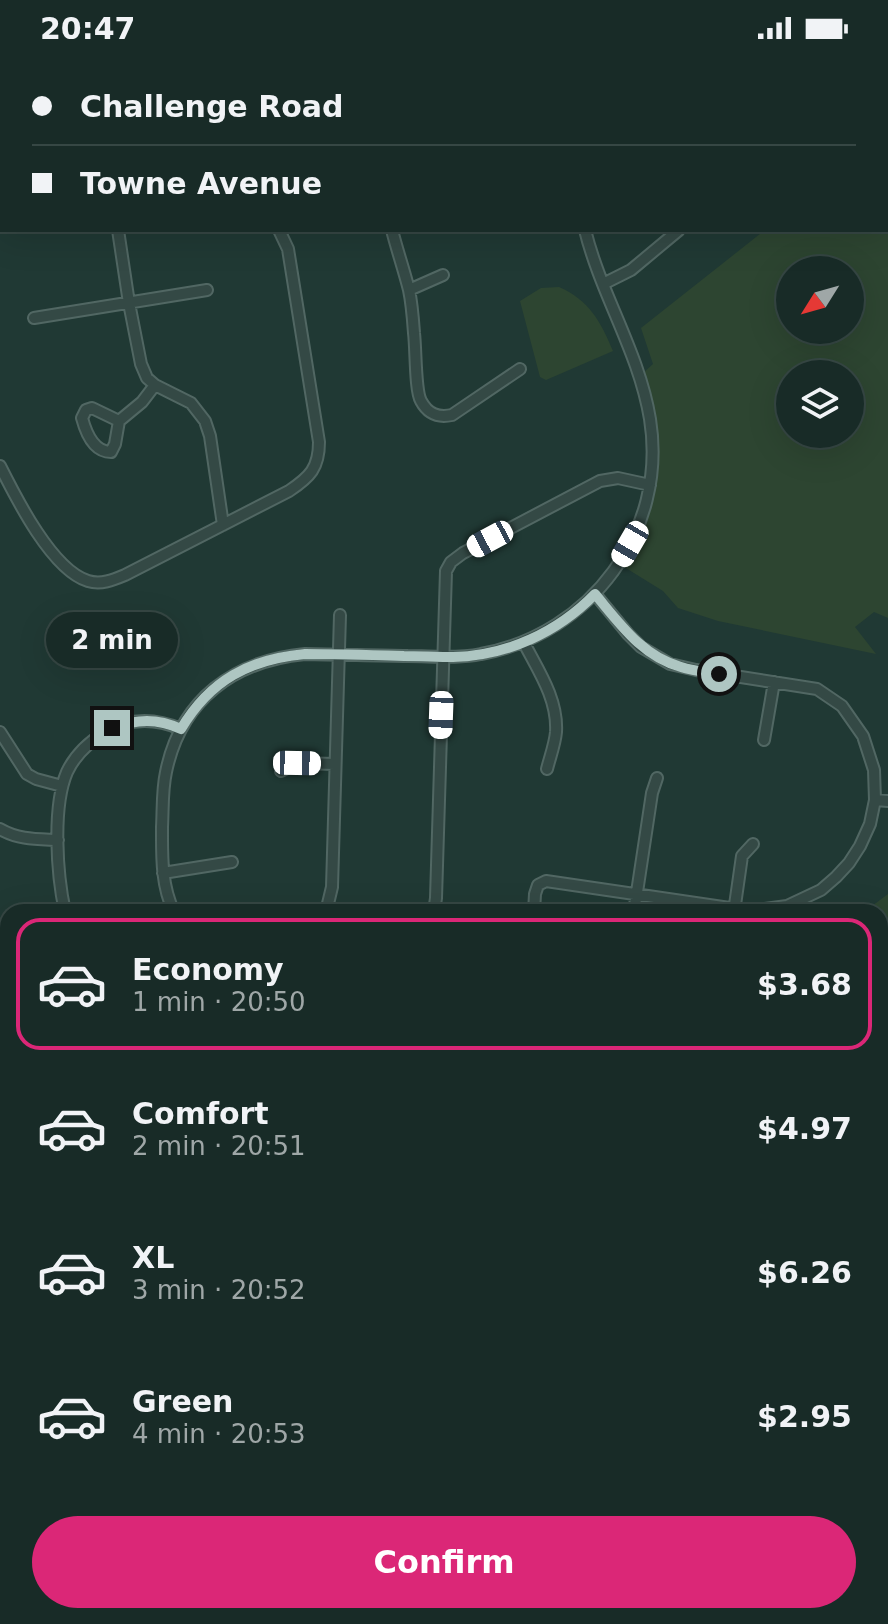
<!DOCTYPE html>
<meta charset="utf-8">
<style>
:root{--surface:#182b27;--page:#253733;--text:#f1f3f6;--muted:#9fa7a7;--line:#364744;--accent:#db2777}
body{margin:0;font-family:"DejaVu Sans",sans-serif;background:var(--page);color:var(--text);height:100vh;display:flex;flex-direction:column;font-size:30px;white-space:nowrap}
*{box-sizing:border-box;margin:0}
p{font-size:26px;color:var(--muted)}
.icon{flex:none;width:44px;height:44px;fill:none;stroke:currentColor;stroke-width:2;stroke-linecap:round;stroke-linejoin:round}
.map{position:relative;flex:1;overflow:hidden}
.panel{position:absolute;left:0px;top:848px;width:888px;height:720px;display:flex;flex-direction:column;background:var(--surface);border-radius:24px 24px 0 0;box-shadow:0 8px 32px #0002,0 0 0 2px var(--line)}
.panel>*{flex:none}
.top-card{position:absolute;left:0px;top:0px;width:888px;height:176px;box-shadow:0 8px 32px #0002,0 0 0 2px var(--line);display:grid;align-content:center;height:176px;padding:0 32px;background:var(--surface)}
.needle{width:52px;rotate:233deg}
.controls{position:absolute;left:776px;top:200px;display:grid;gap:16px}
.controls a{display:grid;place-items:center;width:88px;height:88px;border-radius:50%;background:var(--surface);box-shadow:0 8px 32px #0002,0 0 0 2px var(--line);font-size:40px}
.end{position:absolute;width:36px;height:36px;margin:-18px;border:10px solid #aec6c2;background:#111;box-shadow:0 0 0 4px #111}
.from{border-radius:50%}
.bubble{position:absolute;height:56px;border-radius:28px;background:var(--surface);box-shadow:0 8px 32px #0002,0 0 0 2px var(--line);font-size:26px;font-weight:800;line-height:56px;text-align:center}
.car{position:absolute;width:24px;height:48px;margin:-24px -12px;border-radius:10px;box-shadow:0 0 6px 2px #0007;background:linear-gradient(#fff 24%,#345 0 40%,#fff 0 76%,#345 0 86%,#fff 0)}
.top-card b{display:flex;align-items:center;gap:28px;height:76px;font-size:30px}
.top-card b+b{border-top:2px solid var(--line)}
.top-card i{width:20px;height:20px;background:var(--text)}
ul{padding:14px 0 0;list-style:none}
li{display:flex;align-items:center;gap:24px;height:132px;margin:0 16px 12px;padding:0 16px;border:4px solid transparent;border-radius:24px}
li div{flex:1}
li b{display:block;font-size:30px}
li em{font-style:normal;font-weight:800}
li.active{border-color:var(--accent)}
li>.icon{width:72px;height:72px;stroke-width:1.5}
.cta{display:flex;gap:16px;margin-top:auto;padding:16px 32px}
.cta a{flex:1;height:92px;border-radius:48px;background:var(--accent);color:#fff;font-size:32px;font-weight:800;line-height:92px;text-align:center}
.status{display:flex;justify-content:space-between;align-items:center;height:56px;padding:0 40px;background:var(--surface);direction:ltr}
.status svg{height:22px;fill:currentColor}
.map>svg:first-child{display:block}
.green{fill:#2d4531;fill-rule:evenodd}
.lines{fill:none;stroke-linecap:round;stroke-linejoin:round}
.stream{stroke:#2e5a52;stroke-width:2}
.minor-casing{stroke:#516763;stroke-width:14}
.major-casing{stroke:#405652;stroke-width:18}
.minor{stroke:#344945;stroke-width:10}
.major{stroke:#526965;stroke-width:14}
.route{stroke:#aec6c2;stroke-width:10}
</style>
<div class="status"><b>20:47</b><svg viewBox="0 0 49 12"><path d="M0 12V9h3v3zM5 12V6h3v6zM10 12V3h3v9zM15 12V0h3v12zM26 1h20v11H26zM47 4h2v5h-2z"/></svg></div>
<div class="map">
<svg width="888" height="1568" viewBox="0 0 888 1568">
<rect width="100%" height="100%" fill="#203934"/>
<path class="green" d="M888,105v457l-14,-6 -19,15 21,27 -158,-33 -40,-13 -15,-17 -42,-26c18,-35 37,-71 35,-111 -2,-27 -9,-54 -14,-80l11,-10 -12,-36 124,-98h121v-68zM790,214h60v60h-60zM790,318h60v60h-60z
M559,231c30,13 42,35 54,64l-67,29 -6,-3 -20,-76 21,-13z
M888,838v150l-8,-10v-122h-16z"/>
<g class="lines">
<path class="stream" d="M880,1503l8,-9
M832,1568l4,-8"/>
<defs>
<path id="minor" d="M559,0v2
M0,170l2,-1
M118,174l11,73 12,61 6,14 8,7 36,18 14,18 5,15 13,89
M392,174c5,20 12,40 17,60 3,14 4,29 5,43 2,16 1,58 7,68 7,13 17,17 31,14l68,-46
M603,228l28,-14 48,-40
M409,234l34,-15
M34,262l173,-28
M119,365l-4,23 -4,8c-17,0 -25,-19 -29,-34l4,-8 6,-2 27,13 23,-19 13,-17
M0,410c16,32 52,104 88,115 13,4 25,-1 37,-6l164,-84c21,-14 30,-23 30,-49l-31,-193 -9,-19
M524,587c14,27 34,56 32,89 -1,12 -6,25 -9,37
M0,676l27,42 9,5 26,7
M764,684l10,-58
M281,715l16,-8 38,1
M875,744l13,1
M0,773c19,11 37,10 58,11
M163,817l69,-11
M65,856c-8,-37 -13,-105 2,-140 8,-17 22,-30 38,-40 24,-14 50,-14 76,-3
M174,856c-13,-27 -12,-56 -12,-85 1,-18 0,-37 4,-55 15,-73 68,-111 139,-118 35,1 69,1 103,2 24,0 49,3 73,-2 110,-20 187,-123 169,-235 -11,-67 -49,-124 -65,-189
M326,856l6,-25 8,-272
M434,856l2,-14 10,-327 5,-9 12,-9 137,-72 18,-3 32,7
M534,856l1,-18 3,-9 8,-4 204,30 37,-5 34,-16 15,-13 13,-14 11,-17 10,-22 5,-24 -1,-30 -11,-34 -21,-30 -25,-17 -121,-19 -26,-6 -29,-17 -13,-13 -33,-40
M634,856l18,-119 5,-15
M734,856l8,-56 11,-12
M0,998l8,17
M880,1082l8,10
M0,1126l8,14
M0,1175l8,1
M880,1268l8,-6
M880,1470l8,-7
M669,1560l5,8
M579,1568l10,-8
M816,1568l2,-8"/>
<path id="major" d="M307,2l13,-2
M0,48h2"/>
</defs>
<use href="#minor" class="minor-casing"/>
<use href="#major" class="major-casing"/>
<use href="#minor" class="minor"/>
<use href="#major" class="major"/>
</g>
<g class="lines">
<path class="route" d="M112,672c25,-9 45,-10 69,1 29,-49 69,-70 124,-75 33,0 66,1 99,2 16,0 33,1 49,1 54,-1 105,-25 142,-63 25,30 47,62 86,73 12,4 25,5 38,7"/>
</g>
</svg>
<div class="controls">
<a><svg class="needle" viewBox="-14 -14 28 28"><path d="M0-13l5 13h-10z" fill="#e53935"/><path d="M0 13l5-13h-10z" fill="#9fa7a7"/></svg></a>
<a><svg class="icon" aria-label="layers" viewBox="0 0 24 24"><path d="M12 4l9 5-9 5-9-5zM3 14l9 5 9-5"/></svg></a>
</div>
<i class="end from" style="left:719px;top:618px"></i>
<i class="end" style="left:112px;top:672px"></i>
<div class="bubble" style="left:46px;top:556px;width:132px">2 min</div>
<i class="car" style="left:490px;top:483px;rotate:242deg"></i>
<i class="car" style="left:630px;top:488px;rotate:210deg"></i>
<i class="car" style="left:441px;top:659px;rotate:182deg"></i>
<i class="car" style="left:297px;top:707px;rotate:91deg"></i>
<div class="top-card">
<b><i class="from"></i>Challenge Road</b>
<b><i></i>Towne Avenue</b>
</div>
<section class="panel">
<ul>
<li class="active"><svg class="icon" aria-label="car" viewBox="0 0 24 24"><path d="M5 17H2v-5l4-1 3-4h7l3 4 3 1v5h-3M9 17h6M6 11h13"/><circle cx="7" cy="17" r="2"/><circle cx="17" cy="17" r="2"/></svg><div><b>Economy</b><p>1 min · 20:50</p></div><em>$3.68</em></li>
<li><svg class="icon" aria-label="car" viewBox="0 0 24 24"><path d="M5 17H2v-5l4-1 3-4h7l3 4 3 1v5h-3M9 17h6M6 11h13"/><circle cx="7" cy="17" r="2"/><circle cx="17" cy="17" r="2"/></svg><div><b>Comfort</b><p>2 min · 20:51</p></div><em>$4.97</em></li>
<li><svg class="icon" aria-label="car" viewBox="0 0 24 24"><path d="M5 17H2v-5l4-1 3-4h7l3 4 3 1v5h-3M9 17h6M6 11h13"/><circle cx="7" cy="17" r="2"/><circle cx="17" cy="17" r="2"/></svg><div><b>XL</b><p>3 min · 20:52</p></div><em>$6.26</em></li>
<li><svg class="icon" aria-label="car" viewBox="0 0 24 24"><path d="M5 17H2v-5l4-1 3-4h7l3 4 3 1v5h-3M9 17h6M6 11h13"/><circle cx="7" cy="17" r="2"/><circle cx="17" cy="17" r="2"/></svg><div><b>Green</b><p>4 min · 20:53</p></div><em>$2.95</em></li>
</ul>
<div class="cta"><a>Confirm</a></div>
</section>
</div>
